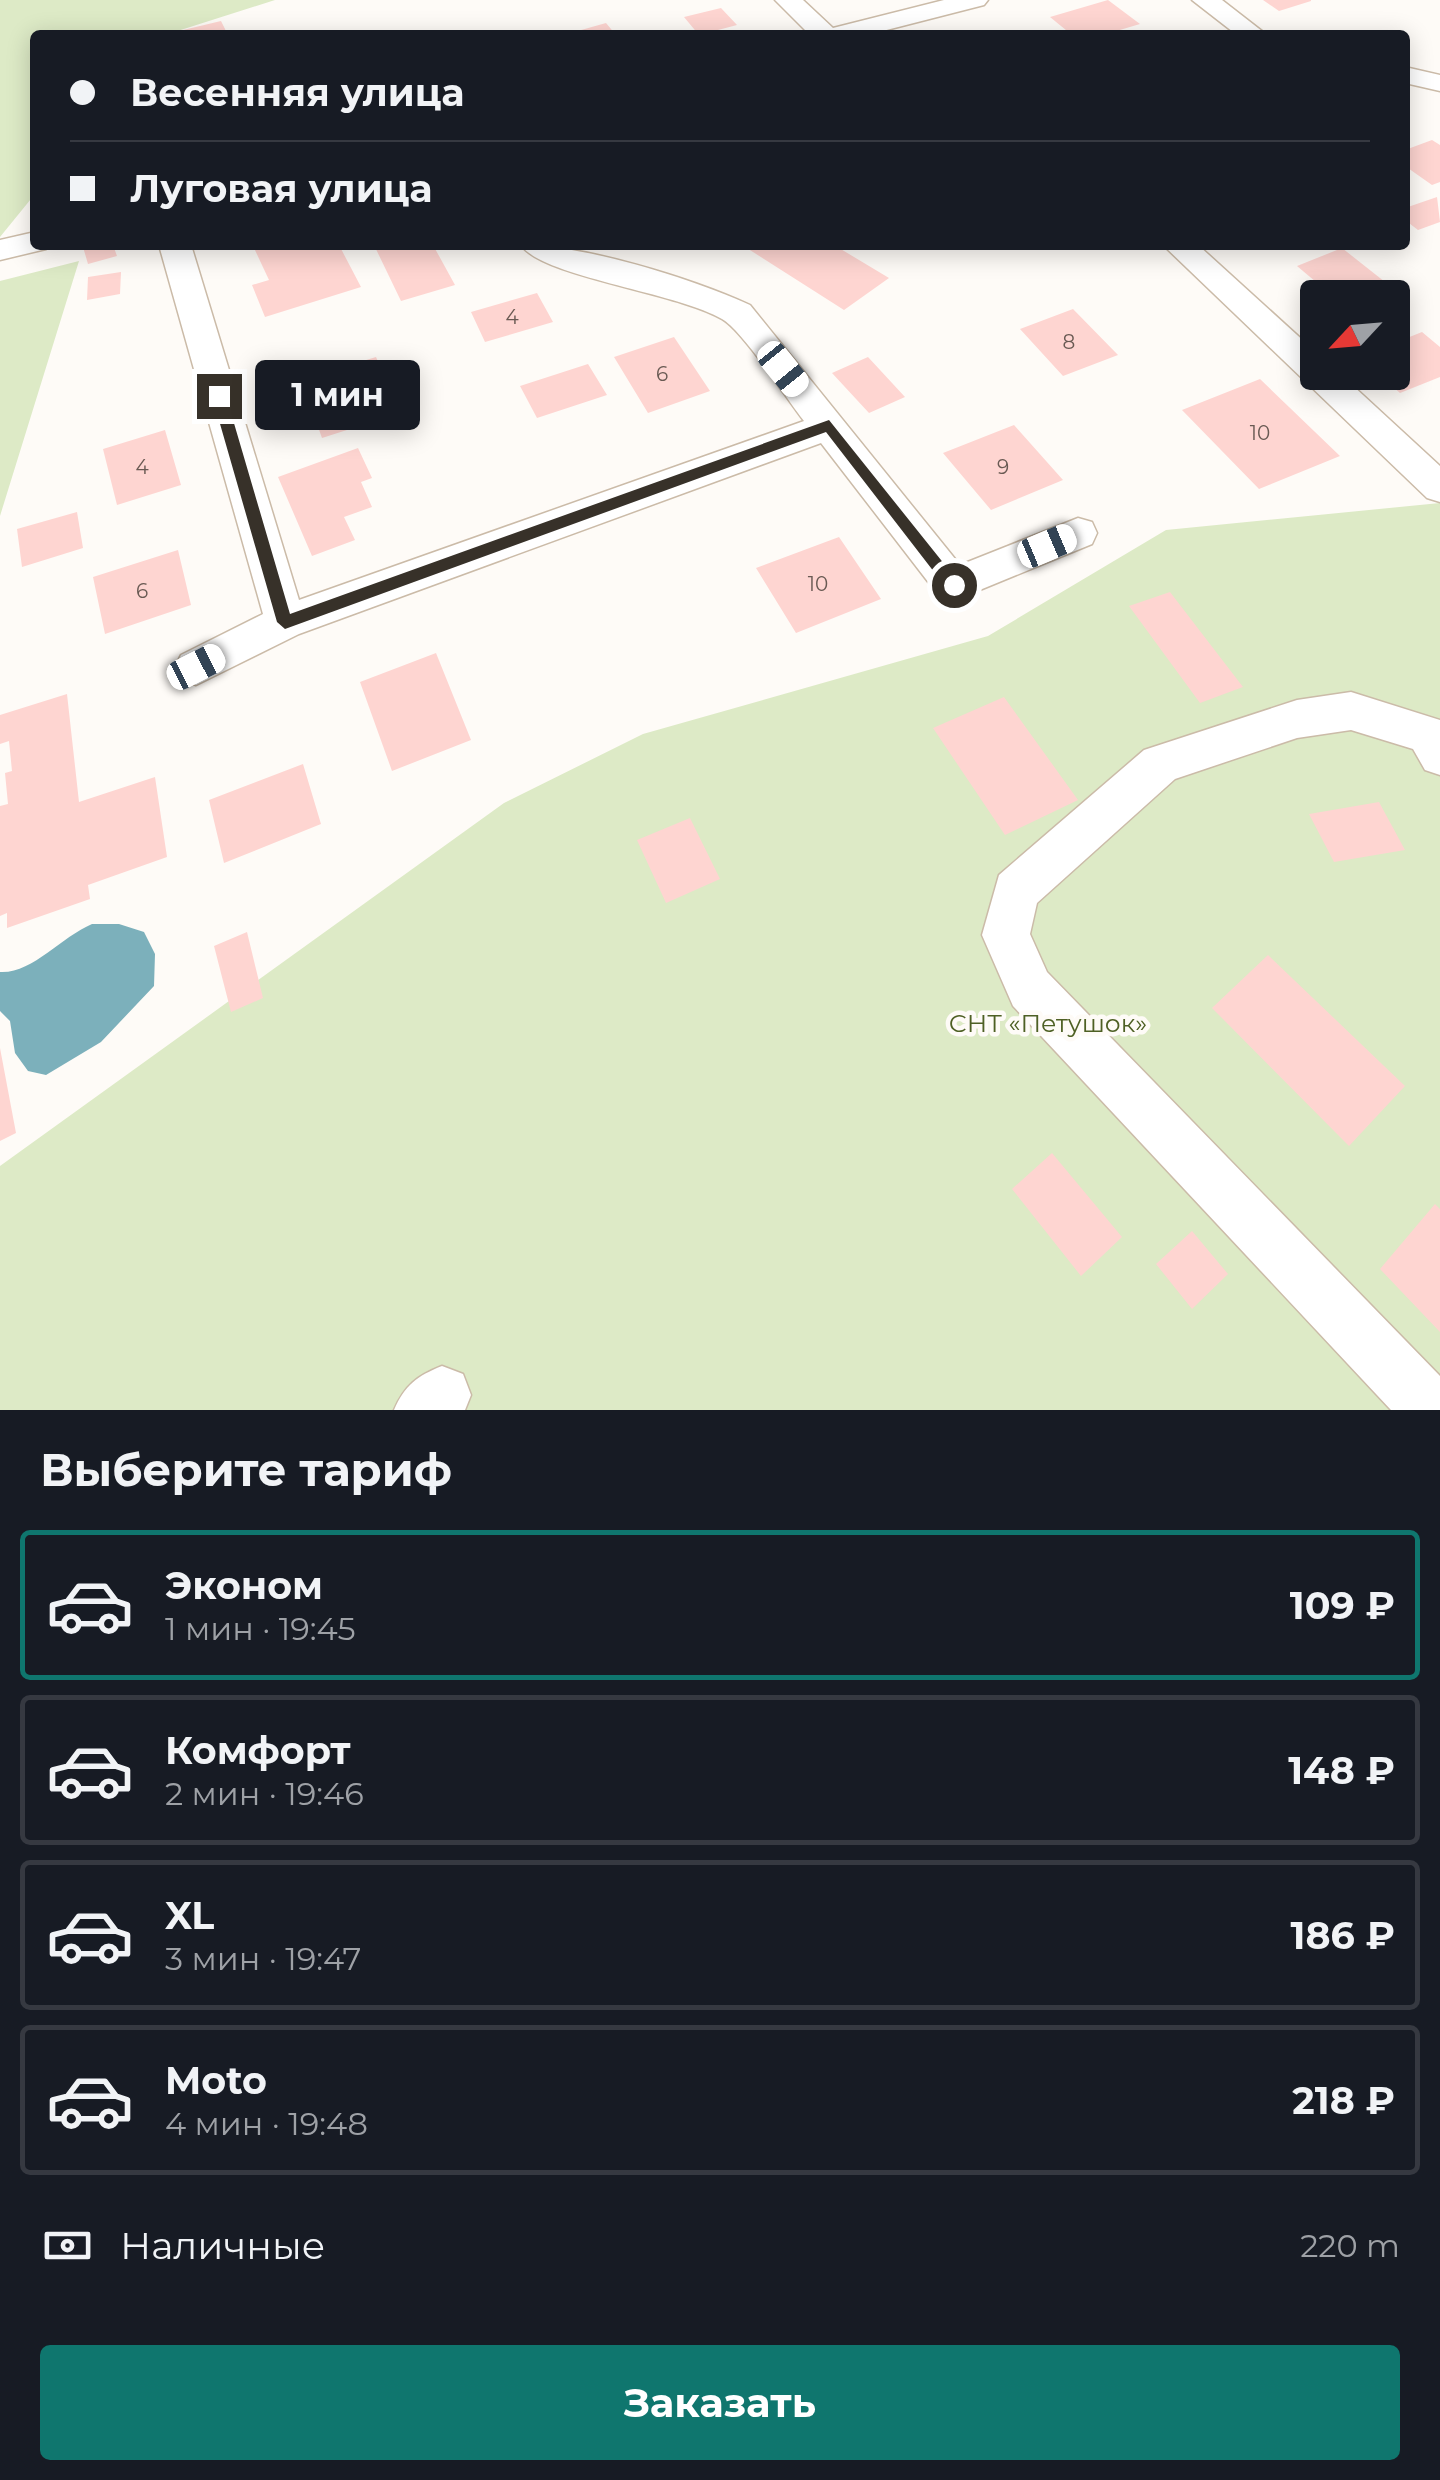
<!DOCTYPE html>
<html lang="ru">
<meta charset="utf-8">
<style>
:root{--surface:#171b24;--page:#242831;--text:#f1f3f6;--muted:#9ea1a6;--line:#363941;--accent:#0f766e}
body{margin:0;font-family:Montserrat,sans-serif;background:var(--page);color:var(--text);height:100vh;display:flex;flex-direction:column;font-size:38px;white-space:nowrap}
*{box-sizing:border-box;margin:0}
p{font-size:32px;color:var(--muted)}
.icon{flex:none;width:55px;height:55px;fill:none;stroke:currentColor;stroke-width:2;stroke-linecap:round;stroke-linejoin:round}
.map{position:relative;height:1410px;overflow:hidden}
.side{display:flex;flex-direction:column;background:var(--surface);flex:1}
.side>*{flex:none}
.hud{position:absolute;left:30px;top:30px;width:1380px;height:220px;border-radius:10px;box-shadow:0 5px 25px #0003;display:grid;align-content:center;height:220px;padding:0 40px;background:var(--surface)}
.needle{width:65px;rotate:244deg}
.buttons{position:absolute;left:1300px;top:280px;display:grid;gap:20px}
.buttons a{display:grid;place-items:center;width:110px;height:110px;border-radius:10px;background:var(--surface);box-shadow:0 5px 25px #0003;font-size:50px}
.end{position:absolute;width:45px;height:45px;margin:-22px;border:12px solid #373129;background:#fff;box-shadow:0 0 0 5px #fff}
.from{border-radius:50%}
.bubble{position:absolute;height:70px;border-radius:10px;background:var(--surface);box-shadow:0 5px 25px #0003;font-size:32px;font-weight:700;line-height:70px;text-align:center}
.car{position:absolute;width:30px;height:60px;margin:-30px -15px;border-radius:12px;box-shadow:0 0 8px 2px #0007;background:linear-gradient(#fff 24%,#345 0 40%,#fff 0 76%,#345 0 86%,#fff 0)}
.hud b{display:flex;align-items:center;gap:35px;height:95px;font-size:38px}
.hud b+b{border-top:2px solid var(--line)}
.hud i{width:25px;height:25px;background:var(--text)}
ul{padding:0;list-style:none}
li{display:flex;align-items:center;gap:30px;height:150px;margin:0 20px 15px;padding:0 20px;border:5px solid var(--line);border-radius:10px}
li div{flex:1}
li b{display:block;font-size:38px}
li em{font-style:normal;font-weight:700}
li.current{border-color:var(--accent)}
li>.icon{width:90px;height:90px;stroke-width:1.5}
h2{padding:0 40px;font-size:45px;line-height:120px}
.pay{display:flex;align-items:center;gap:25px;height:110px;padding:0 40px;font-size:38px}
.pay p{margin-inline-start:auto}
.primary-button{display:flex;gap:20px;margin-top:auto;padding:20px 40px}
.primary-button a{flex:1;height:115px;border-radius:10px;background:var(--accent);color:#fff;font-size:40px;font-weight:700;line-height:115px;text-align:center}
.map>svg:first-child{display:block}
.green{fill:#ddeac6}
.water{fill:#7cb0bb}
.building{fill:#fed5d1}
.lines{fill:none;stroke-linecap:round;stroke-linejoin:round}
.minor-casing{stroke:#cbbba8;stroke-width:3}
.minor{fill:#fff;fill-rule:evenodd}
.route{fill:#373129}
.labels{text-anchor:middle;stroke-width:9;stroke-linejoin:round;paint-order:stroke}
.number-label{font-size:20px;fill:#695a53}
.park-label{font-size:25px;fill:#4e6024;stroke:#fefbf7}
</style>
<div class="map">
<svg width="1440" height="1410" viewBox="0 0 1440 1410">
<rect width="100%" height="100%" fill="#fefbf7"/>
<path class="green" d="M0,0h275l-110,35h-130v159l-35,43z
M79,261l-79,255v-235z
M1440,503v907h-1440v-244l504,-363 139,-69 345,-98 178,-106z"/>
<path class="water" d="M92,924h27l25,8 11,22 -1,32 -53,56 -55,33 -18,-4 -13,-18 -5,-32 -10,-10v-39c32,2 61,-35 92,-48z"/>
<path class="building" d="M1108,0l32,24 -37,11h-31l-22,-18z
M1263,0h48v1l-32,10z
M721,8l16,17 -38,10 -15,-18z
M221,21l7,14h-47l-2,-4z
M606,23l10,12h-49v-1z
M1432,140l8,5v37l-8,3 -27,-19v-16z
M1437,197l3,25 -22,8 -13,-10v-12z
M113,245l4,11 -29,8 -5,-17z
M264,245h75l22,42 -96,30 -13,-32 17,-5 -15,-32z
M374,245h59l22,40 -54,16z
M742,245h92l55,33 -45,32z
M1342,248l43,34 -37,16h-13l-38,-32z
M121,272l-1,22 -33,6 1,-23z
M537,293l16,29 -68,20 -14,-30z
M1073,309l45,46 -55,21 -43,-47z
M1422,332l18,15v30l-40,16 -24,-21h16v-28z
M674,337l36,54 -62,22 -34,-56z
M376,357l24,56 -78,25 -21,-58z
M868,357l37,40 -36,16 -37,-40z
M588,364l19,31 -70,23 -17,-32z
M1260,379l80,77 -81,33 -77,-79z
M1014,425l49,55 -72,30 -48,-57z
M165,430l16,55 -64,20 -14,-56z
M358,448l14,30 -11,4 11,25 -28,10 11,23 -43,16 -34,-79z
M77,512l6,36 -61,19 -5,-38z
M839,537l42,62 -85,34 -40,-65z
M178,550l13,55 -86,29 -12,-57z
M1170,592l73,95 -43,16 -71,-97z
M436,653l35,87 -79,31 -32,-89z
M67,694l12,108 76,-25 12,80 -79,28 2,14 -83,29v-15l-7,3v-110l8,-2 -3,-31 7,-2 -3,-30 -9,3v-29z
M1004,697l74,103 -73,35 -72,-107z
M303,764l18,60 -97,39 -15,-63z
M1379,802l26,48 -71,12 -25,-48z
M690,818l30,61 -54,24 -29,-63z
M247,932l16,66 -32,14 -17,-66z
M1268,955l137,131 -56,60 -137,-138z
M0,1048l16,85 -16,8z
M1052,1153l70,84 -41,39 -69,-87z
M1435,1204l5,5v123l-60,-63z
M1192,1231l36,43 -36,35 -36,-45z"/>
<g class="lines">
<defs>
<path id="minor" d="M775,0h28l30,28 111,-28h44l-4,5 -117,30h-57z
M1192,0h30l45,35h-30z
M1405,67l35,8v16l-35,-8z
M35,232v13h14l-3,4 -46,11v-20z
M159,245h32l108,355 505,-179c-18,-23 -61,-90 -82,-102 -46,-27 -180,-42 -201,-74 63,0 170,33 229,60l210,260 118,-47 14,4 5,11 -5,11 -139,57 -14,-5 -118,-153 -522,191 -103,51 -15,-6 -6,-12 6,-12 82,-41z
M1163,245h35l120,109v18h20l102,94v36l-13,-4z
M1351,692l89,28v55l-15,-5 -12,-21 -62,-19 -54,8 -122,41 -138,124 -7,31 17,38 393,404v34h-49l-378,-404 -31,-71 17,-60 145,-125 153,-50z
M442,1366l21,8 8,21 -6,15h-71c11,-25 23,-34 48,-44z"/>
</defs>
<use href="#minor" class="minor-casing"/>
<use href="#minor" class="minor"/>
</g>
<path class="route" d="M219,391l7,5 64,218 539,-194 132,165 -7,6 -6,-1 -122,-158 -541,197 -8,-7 -65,-226z"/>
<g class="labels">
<g class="number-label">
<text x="512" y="324">4</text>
<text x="1069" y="349">8</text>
<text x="662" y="381">6</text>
<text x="1260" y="440">10</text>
<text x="142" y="474">4</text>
<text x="1003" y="474">9</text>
<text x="818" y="591">10</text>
<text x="142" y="598">6</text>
</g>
<g class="park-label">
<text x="1048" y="1032">СНТ «Петушок»</text>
</g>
</g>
</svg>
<div class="buttons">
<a><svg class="needle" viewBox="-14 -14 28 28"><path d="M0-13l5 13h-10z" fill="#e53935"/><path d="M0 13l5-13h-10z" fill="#9ea1a6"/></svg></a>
</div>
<i class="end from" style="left:954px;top:585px"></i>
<i class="end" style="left:219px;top:396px"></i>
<div class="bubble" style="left:255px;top:360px;width:165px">1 мин</div>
<i class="car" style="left:783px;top:369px;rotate:141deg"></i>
<i class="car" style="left:1047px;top:546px;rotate:67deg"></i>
<i class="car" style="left:196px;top:667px;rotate:63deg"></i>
<div class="hud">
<b><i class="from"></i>Весенняя улица</b>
<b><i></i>Луговая улица</b>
</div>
</div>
<section class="side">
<h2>Выберите тариф</h2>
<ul>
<li class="current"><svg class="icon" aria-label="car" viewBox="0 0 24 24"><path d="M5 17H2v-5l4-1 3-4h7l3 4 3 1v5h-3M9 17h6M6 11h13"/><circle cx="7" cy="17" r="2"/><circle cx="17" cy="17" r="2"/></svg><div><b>Эконом</b><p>1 мин · 19:45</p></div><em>109 ₽</em></li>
<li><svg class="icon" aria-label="car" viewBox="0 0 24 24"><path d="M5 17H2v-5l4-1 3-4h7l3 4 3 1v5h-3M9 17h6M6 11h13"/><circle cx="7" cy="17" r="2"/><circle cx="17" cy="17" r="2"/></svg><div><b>Комфорт</b><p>2 мин · 19:46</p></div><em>148 ₽</em></li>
<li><svg class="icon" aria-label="car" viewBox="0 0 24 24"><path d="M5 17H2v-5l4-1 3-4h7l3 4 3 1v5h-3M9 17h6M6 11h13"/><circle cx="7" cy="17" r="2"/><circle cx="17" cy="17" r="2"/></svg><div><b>XL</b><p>3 мин · 19:47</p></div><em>186 ₽</em></li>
<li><svg class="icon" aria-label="car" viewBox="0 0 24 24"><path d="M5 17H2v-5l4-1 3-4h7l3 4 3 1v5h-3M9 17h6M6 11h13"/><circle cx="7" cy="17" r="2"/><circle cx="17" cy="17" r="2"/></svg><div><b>Moto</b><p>4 мин · 19:48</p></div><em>218 ₽</em></li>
</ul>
<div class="pay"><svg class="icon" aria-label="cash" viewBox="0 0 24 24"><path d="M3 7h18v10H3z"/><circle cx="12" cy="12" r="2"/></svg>Наличные<p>220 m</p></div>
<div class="primary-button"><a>Заказать</a></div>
</section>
